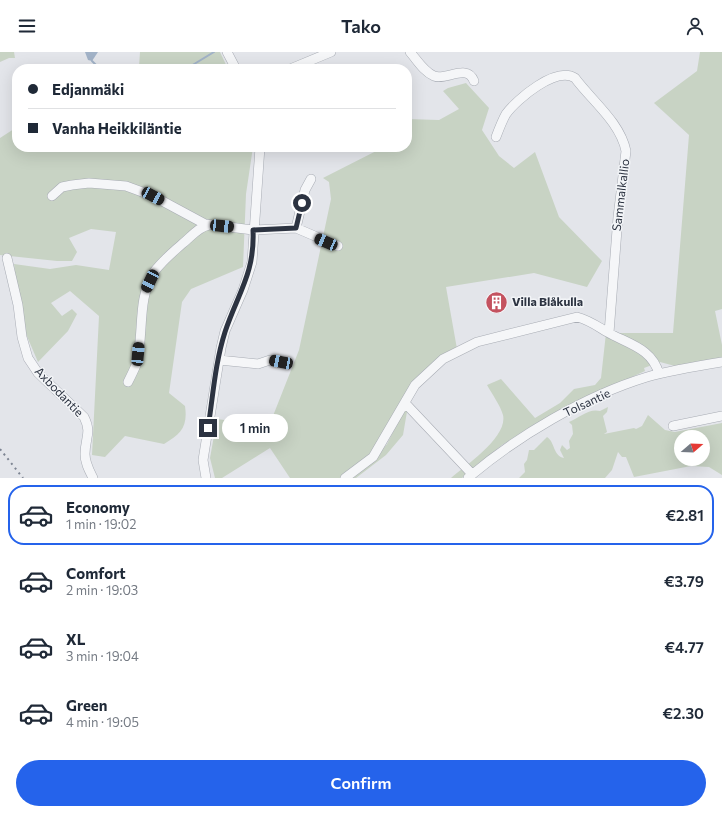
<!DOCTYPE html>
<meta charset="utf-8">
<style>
:root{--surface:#fff;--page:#f6f6f7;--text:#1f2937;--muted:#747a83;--line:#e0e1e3;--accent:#2563eb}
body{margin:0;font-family:Commissioner,sans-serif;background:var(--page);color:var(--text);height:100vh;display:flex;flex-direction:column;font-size:15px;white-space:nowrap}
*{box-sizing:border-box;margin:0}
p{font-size:13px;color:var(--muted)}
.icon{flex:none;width:22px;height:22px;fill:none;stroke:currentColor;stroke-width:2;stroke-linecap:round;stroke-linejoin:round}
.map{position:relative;height:426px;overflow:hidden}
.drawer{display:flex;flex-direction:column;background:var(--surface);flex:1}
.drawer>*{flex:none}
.hud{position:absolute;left:12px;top:12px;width:400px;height:88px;border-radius:16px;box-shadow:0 4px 16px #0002;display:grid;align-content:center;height:88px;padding:0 16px;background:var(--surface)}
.needle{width:26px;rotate:71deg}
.tools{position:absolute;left:674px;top:378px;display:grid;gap:8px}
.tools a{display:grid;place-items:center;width:36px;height:36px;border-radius:50%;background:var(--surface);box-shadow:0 4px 16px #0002;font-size:20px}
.end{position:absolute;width:18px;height:18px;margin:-9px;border:5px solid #2c3341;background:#fff;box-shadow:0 0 0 2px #fff}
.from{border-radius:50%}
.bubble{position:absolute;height:28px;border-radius:14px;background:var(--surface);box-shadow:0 4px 16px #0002;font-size:13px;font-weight:600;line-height:28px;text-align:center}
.car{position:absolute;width:12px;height:24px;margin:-12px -6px;border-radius:5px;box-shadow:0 0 3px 1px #0007;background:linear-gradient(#222 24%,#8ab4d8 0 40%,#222 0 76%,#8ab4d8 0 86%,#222 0)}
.hud b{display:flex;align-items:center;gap:14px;height:38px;font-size:15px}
.hud b+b{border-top:1px solid var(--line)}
.hud i{width:10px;height:10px;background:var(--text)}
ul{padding:7px 0 0;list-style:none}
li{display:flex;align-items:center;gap:12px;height:60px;margin:0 8px 6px;padding:0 8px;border:2px solid transparent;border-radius:16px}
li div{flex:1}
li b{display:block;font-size:15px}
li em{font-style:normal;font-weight:600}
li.on{border-color:var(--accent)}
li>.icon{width:36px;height:36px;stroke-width:1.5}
.cta{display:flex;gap:8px;margin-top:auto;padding:8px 16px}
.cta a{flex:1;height:46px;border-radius:24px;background:var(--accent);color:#fff;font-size:16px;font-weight:600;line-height:46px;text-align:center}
header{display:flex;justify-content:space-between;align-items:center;height:52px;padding:0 16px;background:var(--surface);font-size:18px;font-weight:600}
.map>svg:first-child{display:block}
.green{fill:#c8d3c4;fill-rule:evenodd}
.water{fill:#a1b2c7}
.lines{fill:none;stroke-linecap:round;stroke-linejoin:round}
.stream{stroke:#a1b2c7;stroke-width:2}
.minor-casing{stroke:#a8acb4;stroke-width:10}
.minor{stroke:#f5f6f8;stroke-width:9}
.rail{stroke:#7d8492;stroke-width:2;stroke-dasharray:2 4;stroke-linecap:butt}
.route{stroke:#2c3341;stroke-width:5}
.labels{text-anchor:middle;stroke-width:3;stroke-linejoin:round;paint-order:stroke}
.street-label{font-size:12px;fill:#2c3341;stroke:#f2f4f7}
.poi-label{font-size:12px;font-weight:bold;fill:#2c3341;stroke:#f2f4f7;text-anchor:start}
</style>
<header><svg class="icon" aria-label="menu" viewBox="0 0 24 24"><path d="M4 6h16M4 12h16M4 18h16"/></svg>Tako<svg class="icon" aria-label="person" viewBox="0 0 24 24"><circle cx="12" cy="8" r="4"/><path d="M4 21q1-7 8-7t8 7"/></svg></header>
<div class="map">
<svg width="722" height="426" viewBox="0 0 722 426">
<rect width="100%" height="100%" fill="#e3e5ea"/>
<path class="green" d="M0,0h14l1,6h-6l-9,4z
M140,0h80l8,17h-96l7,-2z
M700,0h22v257l-7,2 7,34v13l-47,8 -15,-4 -16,6 1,3 -75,34 -35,19 -33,21 -40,33h-11c15,-13 57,-41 52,-63 -3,-10 -11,-21 -16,-30l14,-6 34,39 25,-15 14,-14 21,-4 6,-7 5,-45h67l16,-198 -35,-32 43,-32z
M466,31l23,25 -7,22 17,26 15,12 21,-16 24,65 43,44 -15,26 -53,-14 -88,14 11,62 -33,23 -50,79 -18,17 -16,10h-50l-20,-30 -48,30h-7l-5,-20 7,-39 52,7 30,-76 32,-151 -2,-17 -6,-4 61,-31h23v-28l32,1 20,-11 -16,-18 5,-3z
M17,75v20h236l-7,47 -3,73 -52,22 -9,13 -13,91 16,13c3,21 -4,28 -21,38l-39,-8 -20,21 -13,-2 7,-139 -29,-25 -19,12 11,13 10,-7 5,5 -9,17 -30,31 -12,-28 -9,-44 -3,-26 36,5 26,-4 33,5 7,-38 -25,-3 -22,9 8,14 -5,9h-15l-57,-6v-117z
M409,348l-6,35 -17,20 -30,23h-8l27,-20 12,-14z
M608,355l-1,5 -4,4 4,16 -3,2 30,-6 2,1 6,-3 6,-11 17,15 10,2 47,-9v52l-13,-8 -18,-1 -57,11 -8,-20h-4l-4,-5 -6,18 -7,8h-86l6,-6 -1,-8 3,-4 2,-10h5l13,-13c8,5 6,19 17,21l-4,-8 2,-5 5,5 3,-2 -1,-7 4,-7 -1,-9 -3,-3c10,-4 20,-14 31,-11zM681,385h22v22h-22z"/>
<path class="water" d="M85,0h13l-6,9 -4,-1z"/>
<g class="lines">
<path class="stream" d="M92,9l8,8
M186,17l28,-17"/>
<defs>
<path id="minor" d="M227,0l9,17
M410,0c7,8 14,20 24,24 12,5 33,-13 40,5
M290,17l41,-17
M496,85c3,-8 6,-16 10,-23 11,-15 50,-48 69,-36 17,23 45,44 51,73l-8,66 -9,116
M52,144l10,-9 10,-2 17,-2 37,3 27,10 52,28 48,6 43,-2 9,-38 6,-11
M296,176l42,18
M7,206l11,47 4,32 6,21 10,15 46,44c8,16 1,21 1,37 0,9 4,16 8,24
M219,308l39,4 12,-4 11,2
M128,330c3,-6 6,-12 8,-17 9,-31 0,-64 18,-93 8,-11 18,-19 28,-28 9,-7 16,-17 27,-19
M405,351l67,71
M673,374l49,-10
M206,426l-3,-18 18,-112 4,-17 18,-41 9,-28 8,-115
M345,426l28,-21 42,-72 28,-26 34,-17 100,-25c12,3 20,9 30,15 21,12 45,16 52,42
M468,426c49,-42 117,-82 179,-101 25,-7 50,-11 75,-15"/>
</defs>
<use href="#minor" class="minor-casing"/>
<use href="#minor" class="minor"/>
<path class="rail" d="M0,397l23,29"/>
</g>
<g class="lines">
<path class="route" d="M208,376c5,-32 7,-65 17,-96 13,-39 30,-59 28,-102l43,-2 6,-25"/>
</g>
<defs>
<symbol id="building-disc" viewBox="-11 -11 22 22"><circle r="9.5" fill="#c4525f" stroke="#f2f4f7"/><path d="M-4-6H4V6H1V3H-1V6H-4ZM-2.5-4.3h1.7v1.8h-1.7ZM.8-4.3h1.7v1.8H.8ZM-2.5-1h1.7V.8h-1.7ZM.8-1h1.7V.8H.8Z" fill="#fff"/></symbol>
</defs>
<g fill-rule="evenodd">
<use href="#building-disc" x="484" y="238" width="25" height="25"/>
</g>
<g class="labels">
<g class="street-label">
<text transform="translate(621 143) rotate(-83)" y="4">Sammalkallio</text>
<text transform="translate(59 340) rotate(46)" y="4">Axbodantie</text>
<text transform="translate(587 351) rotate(-25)" y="4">Tolsantie</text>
</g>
<g class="poi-label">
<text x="512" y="254">Villa Blåkulla</text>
</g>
</g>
</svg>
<div class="tools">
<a><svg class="needle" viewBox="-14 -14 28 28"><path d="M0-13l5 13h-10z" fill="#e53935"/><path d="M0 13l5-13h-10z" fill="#747a83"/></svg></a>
</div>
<i class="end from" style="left:302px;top:151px"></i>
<i class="end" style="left:208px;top:376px"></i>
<div class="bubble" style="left:222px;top:362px;width:66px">1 min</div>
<i class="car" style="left:153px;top:144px;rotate:118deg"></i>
<i class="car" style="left:222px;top:174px;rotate:96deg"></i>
<i class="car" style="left:326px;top:190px;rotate:293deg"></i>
<i class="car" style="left:150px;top:229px;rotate:206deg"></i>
<i class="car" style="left:138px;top:302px;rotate:5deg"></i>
<i class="car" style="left:281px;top:310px;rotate:281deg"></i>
<div class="hud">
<b><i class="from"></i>Edjanmäki</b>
<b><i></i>Vanha Heikkiläntie</b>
</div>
</div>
<section class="drawer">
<ul>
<li class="on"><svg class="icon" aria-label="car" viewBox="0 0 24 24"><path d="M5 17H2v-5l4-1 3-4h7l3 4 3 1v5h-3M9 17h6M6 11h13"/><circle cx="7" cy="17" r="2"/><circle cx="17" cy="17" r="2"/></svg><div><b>Economy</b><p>1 min · 19:02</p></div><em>€2.81</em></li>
<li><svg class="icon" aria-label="car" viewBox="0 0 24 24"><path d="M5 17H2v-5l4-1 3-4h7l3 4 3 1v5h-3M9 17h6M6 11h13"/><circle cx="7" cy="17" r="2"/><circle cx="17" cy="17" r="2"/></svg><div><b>Comfort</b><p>2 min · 19:03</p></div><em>€3.79</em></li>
<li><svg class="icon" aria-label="car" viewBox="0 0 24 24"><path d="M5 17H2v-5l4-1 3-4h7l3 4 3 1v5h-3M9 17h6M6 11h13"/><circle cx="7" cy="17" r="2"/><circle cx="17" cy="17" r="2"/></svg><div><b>XL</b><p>3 min · 19:04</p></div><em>€4.77</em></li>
<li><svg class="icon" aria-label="car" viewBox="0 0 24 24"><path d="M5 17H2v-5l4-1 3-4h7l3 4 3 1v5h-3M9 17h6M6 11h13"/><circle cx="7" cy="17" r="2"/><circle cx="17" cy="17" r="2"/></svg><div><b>Green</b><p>4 min · 19:05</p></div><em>€2.30</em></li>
</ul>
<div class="cta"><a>Confirm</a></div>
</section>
